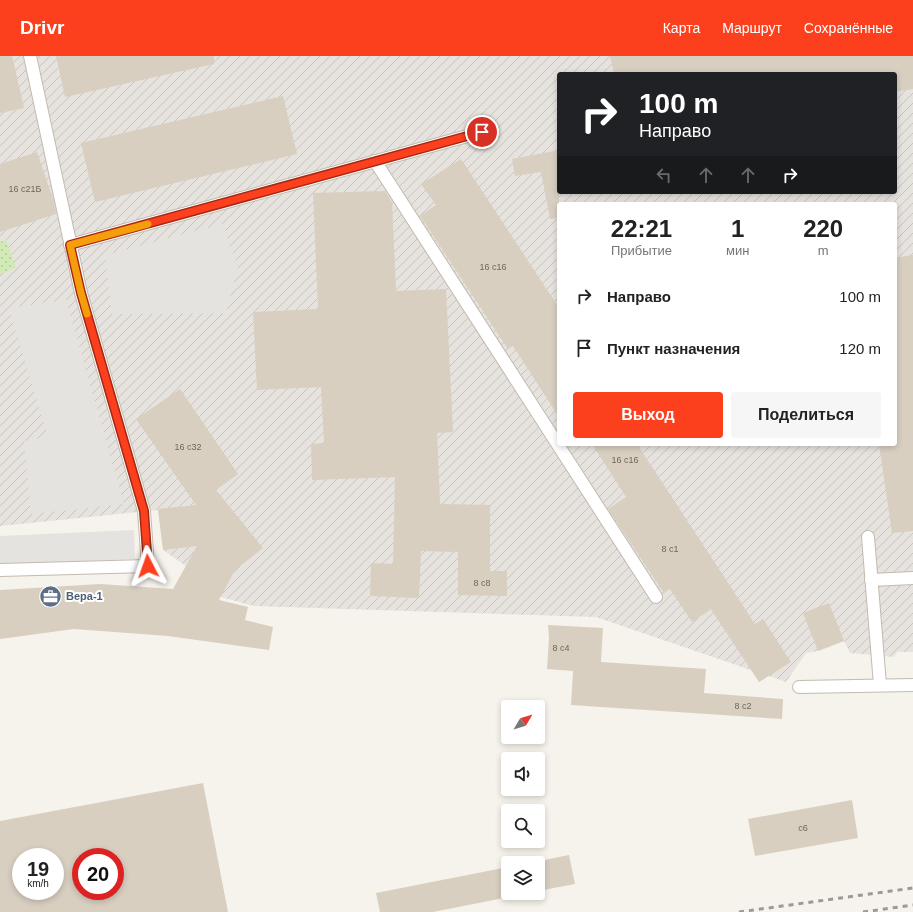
<!DOCTYPE html>
<html lang="ru">
<head>
<meta charset="utf-8">
<style>
	body { margin:0; font-family:Helvetica,sans-serif; background:#f6f6f6; color:#222; height:100vh; display:flex; flex-direction:column; font-size:15px; white-space:nowrap }
	* { box-sizing:border-box; margin:0 }
	p { font-size:13px; color:#767676 }
	.icon { flex:none; width:22px; height:22px; fill:none; stroke:currentColor; stroke-width:2; stroke-linecap:round; stroke-linejoin:round }
	.map { position:relative; flex:1; overflow:hidden }
	.side { position:absolute; left:557px; top:146px; width:340px; height:244px; display:flex; flex-direction:column; background:#fff; border-radius:4px; box-shadow:0 2px 6px #0003 }
	.side>* { flex:none }
	.top-card { position:absolute; left:557px; top:16px; width:340px; height:122px; border-radius:4px; box-shadow:0 2px 6px #0003; background:#202124; color:#fff; overflow:hidden }
	.needle { width:26px; rotate:52deg }
	.controls { position:absolute; left:501px; top:644px; display:grid; gap:8px }
	.controls a { display:grid; place-items:center; width:44px; height:44px; border-radius:4px; background:#fff; box-shadow:0 2px 6px #0003; font-size:20px }
	.speed { position:absolute; left:12px; top:792px; display:flex; gap:8px; font-size:20px; font-weight:700; text-align:center }
	.speed>* { display:grid; place-content:center; width:52px; height:52px; border-radius:50%; background:#fff; box-shadow:0 2px 6px #0003; line-height:1 }
	.speed small { font-size:10px; font-weight:400 }
	.speed .limit { border:6px solid #d22; background:#fff; color:#111 }
	.pin { position:absolute; display:grid; place-items:center; width:34px; height:34px; color:#fff; margin:-17px; border:2px solid #fff; border-radius:50%; box-shadow:0 1px 4px #0007 }
	.me { position:absolute; width:44px; margin:-22px; rotate:356deg; stroke-linejoin:round; filter:drop-shadow(0 0 3px #0008) }
	.turn { display:flex; align-items:center; gap:14px; height:84px; padding:0 16px; font-size:18px }
	.turn .icon { width:52px; height:52px; stroke-width:2.5 }
	.turn b { display:block; font-size:28px; line-height:34px }
	.lanes { display:flex; align-items:center; height:38px; padding:0 16px; background:#0003; justify-content:center; gap:20px; direction:ltr }
	.lanes .off { opacity:.35 }
	.eta { display:flex; justify-content:space-evenly; align-items:center; height:68px; text-align:center }
	.eta b { font-size:24px; font-weight:700; line-height:28px }
	.cta { display:flex; gap:8px; margin-top:auto; padding:8px 16px }
	.cta a { flex:1; height:46px; border-radius:4px; background:#fc3f1d; color:#fff; font-size:16px; font-weight:700; line-height:46px; text-align:center }
	.cta a+a { background:#f6f6f6; color:#222 }
	ul { padding:0; list-style:none }
	li { display:flex; align-items:center; gap:12px; height:52px; padding:0 16px }
	li div { flex:1 }
	li b { display:block; font-size:15px }
	li em { font-style:normal }
	header { display:flex; align-items:center; gap:24px; box-sizing:border-box; height:56px; padding:0 20px; background:#fc3f1d; color:#fff }
	header strong { font-size:19px }
	nav { display:flex; gap:22px; margin-inline-start:auto; font-size:14px }
	.map>svg:first-child { display:block }
	.industrial { fill:url(#industrial-furrows); fill-rule:evenodd }
	.grass { fill:url(#grass-dots) }
	.parking { fill:#e5e3e0 }
	.building { fill:#d8cfc1; fill-rule:evenodd }
	.lines { fill:none; stroke-linecap:round; stroke-linejoin:round }
	.service-casing { stroke:#c2bbae; stroke-width:14 }
	.service { stroke:#fff; stroke-width:12 }
	.rail { stroke:#9a9a9a; stroke-width:3; stroke-dasharray:5 5; stroke-linecap:butt }
	.route-casing { stroke:#a42913; stroke-width:10 }
	.route { stroke:#fc3f1d; stroke-width:7 }
	.slow { stroke:#f59e0b; stroke-width:7 }
	.labels { text-anchor:middle; stroke-width:4; stroke-linejoin:round; paint-order:stroke }
	.number-label { font-size:9px; fill:#6e675b }
	.service-label { font-size:11px; font-weight:bold; fill:#4e5e75; stroke:#fff; text-anchor:start }
</style>
</head>
<body>
<header>
<strong>Drivr</strong>
<nav><a>Карта</a><a>Маршрут</a><a>Сохранённые</a></nav>
</header>
<div class="map">
<svg width="913" height="856" viewBox="0 0 913 856">
	<defs>
		<pattern id="industrial-furrows" width="10" height="10" patternUnits="userSpaceOnUse"><rect width="10" height="10" fill="#e6e2dd"/><path d="M-1 1l2-2M0 10L10 0M9 11l2-2" fill="none" stroke="#c7c3be"/></pattern>
		<pattern id="grass-dots" width="8" height="8" patternUnits="userSpaceOnUse"><rect width="8" height="8" fill="#d2eab5"/><path d="M2 2h.1M6 6h.1" fill="none" stroke="#b6ca9c" stroke-width="1.8" stroke-linecap="round"/></pattern>
	</defs>
	<rect width="100%" height="100%" fill="#f6f3ec"/>
	<path class="industrial" d="M0,0H913V596H897L894,601L850,597L844,585L818,595L806,597L786,626L596,561L254,550L184,531L186,510L163,494L158,454L0,470ZM559,18H895V136H559ZM559,148H895V388H559Z"/>
	<polygon class="grass" points="6,184 16,212 0,218 0,186"/>
	<g class="parking">
		<polygon points="222,168 238,211 226,257 112,258 105,199"/>
		<polygon points="66,244 124,448 31,458 24,385 48,381 9,252"/>
		<polygon points="134,474 135,503 0,509 0,480"/>
	</g>
	<g class="building">
		<polygon points="0,0 12,0 24,52 0,57"/>
		<polygon points="56,0 214,0 214,8 65,41"/>
		<polygon points="610,0 913,0 913,33 895,36 895,18 614,18"/>
		<polygon points="283,40 297,98 95,146 81,87"/>
		<polygon points="559,94 559,162 550,163 541,116 515,120 512,103"/>
		<polygon points="37,96 54,146 56,158 0,176 0,108"/>
		<polygon points="461,103 559,252 559,361 513,290 508,293 420,160 436,149 421,128"/>
		<polygon points="385,135 392,146 396,235 446,233 453,376 437,377 440,448 490,449 490,515 507,515 507,540 458,539 458,496 421,495 419,542 370,540 371,507 393,508 395,421 312,424 311,388 324,387 321,331 257,334 253,256 318,253 313,137"/>
		<polygon points="913,199 913,475 892,477 879,388 895,388 895,202"/>
		<polygon points="180,333 238,418 216,434 263,492 235,514 219,544 248,551 245,564 273,571 269,594 168,580 74,573 0,583 0,534 100,528 173,533 197,490 163,494 158,453 196,449 136,363"/>
		<polygon points="592,388 637,388 755,568 763,563 791,606 759,626 710,552 710,554 692,566 670,533 664,537 608,453 626,441"/>
		<polygon points="829,547 844,585 818,595 803,557"/>
		<polygon points="548,569 603,572 601,606 706,613 704,637 783,643 782,663 571,649 573,615 547,613 549,581"/>
		<path d="M203,727L228,856H0V765ZM21,801H55V835H21ZM81,801H115V835H81Z"/>
		<polygon points="852,744 858,782 755,800 748,763"/>
		<polygon points="569,799 575,828 538,835 538,807 529,807"/>
		<polygon points="508,811 508,837 529,837 433,856 380,856 376,837"/>
	</g>
	<g class="lines">
		<defs>
			<g id="service">
				<polyline points="375,105 656,541"/>
				<polyline points="70,189 482,76"/>
				<polyline points="868,481 880,629"/>
				<polyline points="0,514 148,510 144,455 81,237 30,0"/>
				<polyline points="871,524 913,522"/>
				<polyline points="799,631 913,629"/>
			</g>
		</defs>
		<use href="#service" class="service-casing"/>
		<use href="#service" class="service"/>
		<g class="rail">
			<polyline points="739,856 913,832"/>
			<polyline points="863,856 913,849"/>
		</g>
	</g>
	<g class="lines">
		<defs>
			<polyline id="route" points="148,510 144,455 81,237 70,189 482,76"/>
		</defs>
		<use href="#route" class="route-casing"/>
		<use href="#route" class="route"/>
		<polyline class="slow" points="87,258 81,237 70,189 148,168"/>
	</g>
	<defs>
		<symbol id="office-disc" viewBox="-11 -11 22 22"><circle r="9.5" fill="#5c6f8a" stroke="#fff"/><path d="M-6-3h4V-5.5h4V-3h4V5H-6ZM-1-4.5V-3h2v-1.5ZM-6 0V1H6V0Z" fill="#fff"/></symbol>
	</defs>
	<g fill-rule="evenodd">
		<use href="#office-disc" x="38" y="528" width="25" height="25"/>
	</g>
	<g class="labels">
		<g class="number-label">
			<text x="25" y="136">16 с21Б</text>
			<text x="493" y="214">16 с16</text>
			<text x="188" y="394">16 с32</text>
			<text x="625" y="407">16 с16</text>
			<text x="670" y="496">8 с1</text>
			<text x="482" y="530">8 с8</text>
			<text x="561" y="595">8 с4</text>
			<text x="743" y="653">8 с2</text>
			<text x="803" y="775">с6</text>
		</g>
		<g class="service-label">
			<text x="66" y="544">Вера-1</text>
		</g>
	</g>
</svg>
<div class="controls">
<a><svg class="needle" viewBox="-14 -14 28 28"><path d="M0-13l5 13h-10z" fill="#e53935"/><path d="M0 13l5-13h-10z" fill="#767676"/></svg></a>
<a><svg class="icon" aria-label="sound" viewBox="0 0 24 24"><path d="M4 9h4l5-4v14l-5-4H4zM17 9q2 3 0 6"/></svg></a>
<a><svg class="icon" aria-label="search" viewBox="0 0 24 24"><circle cx="10" cy="10" r="6"/><path d="M15 15l6 6"/></svg></a>
<a><svg class="icon" aria-label="layers" viewBox="0 0 24 24"><path d="M12 4l9 5-9 5-9-5zM3 14l9 5 9-5"/></svg></a>
</div>
<div class="speed"><div>19<small>km/h</small></div><div class="limit">20</div></div>
<div class="pin" style="left:482px;top:76px;background:#d93025"><svg class="icon" aria-label="arrive" viewBox="0 0 24 24"><path d="M6 21V4h12l-3 4 3 4H6"/></svg></div>
<svg class="me" style="left:148px;top:510px" viewBox="-20 -20 40 40"><path d="M0-17L14 15 0 8-14 15z" fill="#fc3f1d" stroke="#fff" stroke-width="4"/></svg>
<div class="top-card">
<div class="turn"><svg class="icon" aria-label="right" viewBox="0 0 24 24"><path d="M7 20v-9h11M14 6l5 5-5 5"/></svg><div><b>100 m</b>Направо</div></div>
<div class="lanes"><svg class="icon off" aria-label="left" viewBox="0 0 24 24"><path d="M17 20v-9H6M10 6l-5 5 5 5"/></svg><svg class="icon off" aria-label="ahead" viewBox="0 0 24 24"><path d="M12 20V5M6 11l6-6 6 6"/></svg><svg class="icon off" aria-label="ahead" viewBox="0 0 24 24"><path d="M12 20V5M6 11l6-6 6 6"/></svg><svg class="icon" aria-label="right" viewBox="0 0 24 24"><path d="M7 20v-9h11M14 6l5 5-5 5"/></svg></div>
</div>
<section class="side">
<div class="eta">
<div><b>22:21</b><p>Прибытие</p></div>
<div><b>1</b><p>мин</p></div>
<div><b>220</b><p>m</p></div>
</div>
<ul>
<li><svg class="icon" aria-label="right" viewBox="0 0 24 24"><path d="M7 20v-9h11M14 6l5 5-5 5"/></svg><div><b>Направо</b></div><em>100 m</em></li>
<li><svg class="icon" aria-label="arrive" viewBox="0 0 24 24"><path d="M6 21V4h12l-3 4 3 4H6"/></svg><div><b>Пункт назначения</b></div><em>120 m</em></li>
</ul>
<div class="cta"><a>Выход</a><a>Поделиться</a></div>
</section>
</div>
</body>
</html>
